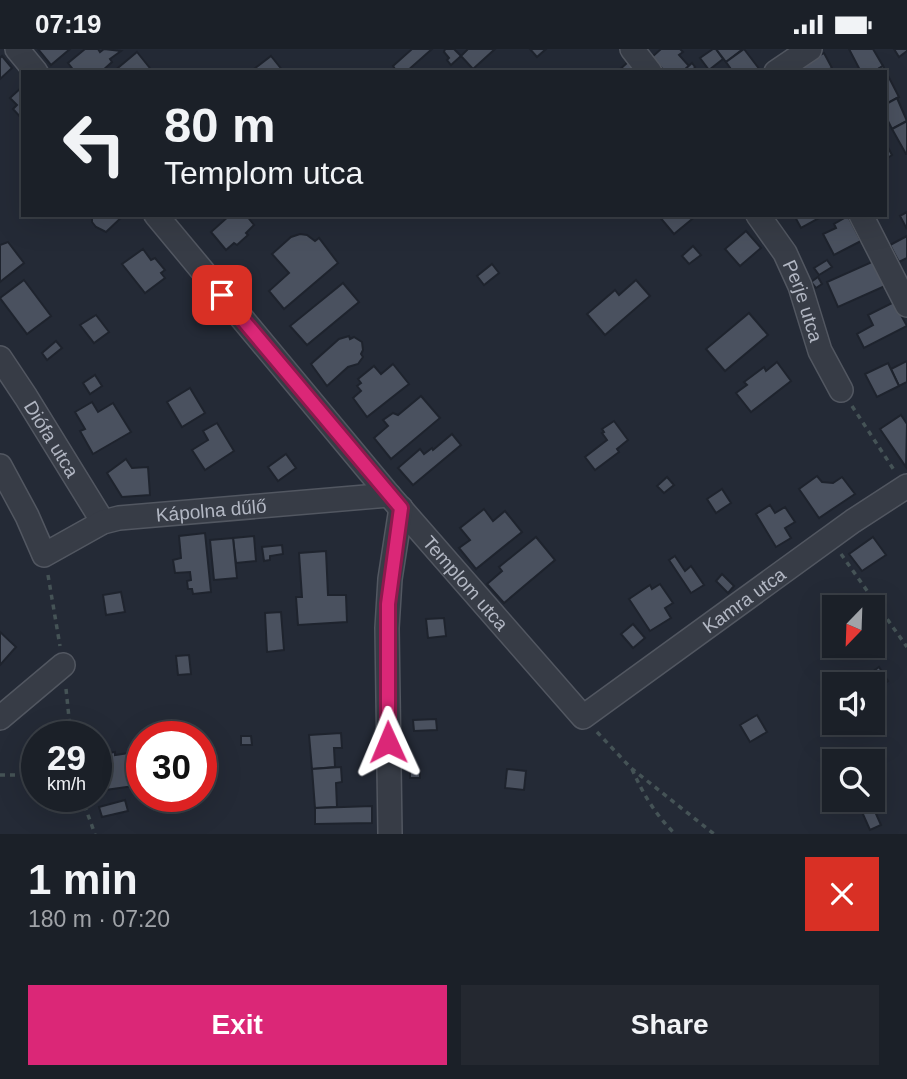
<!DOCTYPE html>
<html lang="en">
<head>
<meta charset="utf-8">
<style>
	body { margin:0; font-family:Helvetica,sans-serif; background:#242830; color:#f1f3f6; height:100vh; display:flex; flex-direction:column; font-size:26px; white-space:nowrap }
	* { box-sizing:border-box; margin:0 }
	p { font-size:23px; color:#a0a3a8 }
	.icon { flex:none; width:38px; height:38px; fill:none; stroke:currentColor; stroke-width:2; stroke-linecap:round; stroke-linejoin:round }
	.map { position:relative; height:785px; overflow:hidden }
	.side { display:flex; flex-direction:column; background:#1b2028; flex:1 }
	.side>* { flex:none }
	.banner { position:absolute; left:21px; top:21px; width:866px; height:147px; border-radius:0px; box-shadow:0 7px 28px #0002,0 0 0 2px #393e45; background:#1b2028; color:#f1f3f6; overflow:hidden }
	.needle { width:46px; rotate:203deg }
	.controls { position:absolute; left:822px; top:546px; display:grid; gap:14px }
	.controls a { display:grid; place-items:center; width:63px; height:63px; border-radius:0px; background:#1b2028; box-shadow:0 7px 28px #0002,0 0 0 2px #393e45; font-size:35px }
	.speed { position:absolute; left:21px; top:672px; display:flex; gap:14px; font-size:35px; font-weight:700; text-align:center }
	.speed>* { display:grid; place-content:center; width:91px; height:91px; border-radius:50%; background:#1b2028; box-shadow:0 7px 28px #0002,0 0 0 2px #393e45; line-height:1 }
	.speed small { font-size:18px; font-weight:400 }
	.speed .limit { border:10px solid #d22; background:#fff; color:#111 }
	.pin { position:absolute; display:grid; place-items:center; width:60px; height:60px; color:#fff; margin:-30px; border-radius:14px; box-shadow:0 4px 10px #0006 }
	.me { position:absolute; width:77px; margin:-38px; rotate:359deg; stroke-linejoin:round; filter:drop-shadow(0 0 5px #0008) }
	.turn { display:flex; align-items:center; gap:24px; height:147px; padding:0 28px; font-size:32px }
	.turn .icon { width:91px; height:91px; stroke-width:2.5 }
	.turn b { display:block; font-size:49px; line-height:60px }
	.round { display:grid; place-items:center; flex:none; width:74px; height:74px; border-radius:0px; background:#242830 }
	.headline { display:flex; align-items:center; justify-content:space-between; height:119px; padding:0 28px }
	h1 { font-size:42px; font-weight:700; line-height:52px }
	.cta { display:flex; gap:14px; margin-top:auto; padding:14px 28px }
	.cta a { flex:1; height:80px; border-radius:0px; background:#db2777; color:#fff; font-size:28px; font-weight:700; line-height:80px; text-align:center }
	.cta a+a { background:#242830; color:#f1f3f6 }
	.status { display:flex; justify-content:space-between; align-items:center; height:49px; padding:0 35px; background:#1b2028; direction:ltr }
	.status svg { height:19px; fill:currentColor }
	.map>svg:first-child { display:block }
	.building { fill:#4a515f; stroke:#1e232d; stroke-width:2 }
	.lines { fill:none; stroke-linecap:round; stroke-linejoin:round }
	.minor-casing { stroke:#525761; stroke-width:26 }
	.path { stroke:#455356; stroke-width:3.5; stroke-dasharray:5 5; stroke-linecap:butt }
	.minor { stroke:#373c46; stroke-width:23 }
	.route-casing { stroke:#8e194d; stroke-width:18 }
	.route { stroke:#db2777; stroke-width:12 }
	.labels { text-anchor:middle; stroke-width:6; stroke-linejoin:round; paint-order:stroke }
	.street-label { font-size:19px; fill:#b2b7c3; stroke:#1c212b }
</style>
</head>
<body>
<div class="status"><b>07:19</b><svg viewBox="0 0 49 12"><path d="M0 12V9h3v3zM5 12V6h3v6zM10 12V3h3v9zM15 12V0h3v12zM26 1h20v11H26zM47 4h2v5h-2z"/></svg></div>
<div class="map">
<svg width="907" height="785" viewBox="0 0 907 785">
	<rect width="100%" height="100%" fill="#242a36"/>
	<g class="building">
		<polygon points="38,0 70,0 51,16"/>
		<polygon points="85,0 98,0 100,3 104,0 121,2 110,10 112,13 101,23 75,23 68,14"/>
		<polygon points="412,0 432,0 406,23 397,23 393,17"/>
		<polygon points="445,0 454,0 461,7 451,16 447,11 449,9 444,3"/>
		<polygon points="468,0 495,0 473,20 461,7"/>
		<polygon points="530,0 546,0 537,8"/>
		<polygon points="661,0 680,0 683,3 679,6 689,17 682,23 665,23 652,8"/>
		<polygon points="713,0 716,0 723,10 709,21 700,9"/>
		<polygon points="716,0 743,0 726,13"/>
		<polygon points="744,0 760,21 757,23 733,23 726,13"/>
		<polygon points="849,0 873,0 883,17 873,23 861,23"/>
		<polygon points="894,0 907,0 907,2 899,8"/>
		<polygon points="137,3 153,23 113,23"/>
		<polygon points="824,4 832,19 824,23 803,23 799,15"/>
		<polygon points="2,7 12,19 0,30 0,9"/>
		<polygon points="271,7 283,22 250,23"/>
		<polygon points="628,13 636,23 617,23"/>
		<polygon points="692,14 695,18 693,21 694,23 682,23"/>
		<polygon points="883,17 899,48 886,55 886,23 873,23"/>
		<polygon points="23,37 23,71 13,60 17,56 10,49"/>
		<polygon points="897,49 907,72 892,80 886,68 886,55"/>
		<polygon points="907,72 907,105 906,105 892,80"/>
		<polygon points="886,95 892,106 886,110"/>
		<polygon points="907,163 907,180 900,167"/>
		<polygon points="92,166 124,166 106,183 96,178 92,173"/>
		<polygon points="230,166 246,166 254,176 246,184 248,186 237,196 234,194 226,201 211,183"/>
		<polygon points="658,166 697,166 674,185"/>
		<polygon points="794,166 823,166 823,167 801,179"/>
		<polygon points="848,167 861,192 834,206 823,185 836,179 834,175"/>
		<polygon points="746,182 761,199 740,217 725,200"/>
		<polygon points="300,185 307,186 315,192 319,189 338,214 284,260 269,242 289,224 272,205 291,188"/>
		<polygon points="907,187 907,209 899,213 890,196"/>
		<polygon points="8,193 24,214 0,233 0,196"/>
		<polygon points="693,197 701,206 689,215 682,207"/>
		<polygon points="143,200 151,211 155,209 165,221 161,224 165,229 145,244 122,215"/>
		<polygon points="827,211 832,218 819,226 814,219"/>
		<polygon points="874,212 885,237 838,258 827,233"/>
		<polygon points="492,215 499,224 484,236 477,227"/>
		<polygon points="818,228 822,235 816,239 811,233"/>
		<polygon points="24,231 51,267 27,285 0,249"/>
		<polygon points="636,231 650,247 605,286 587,265 615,241 619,246"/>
		<polygon points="343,234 359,253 307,296 290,277"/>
		<polygon points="894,253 907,277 864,299 857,285 873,276 868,266"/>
		<polygon points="749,264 768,286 725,322 706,300"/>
		<polygon points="96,266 109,283 94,294 80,276"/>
		<polygon points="349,287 350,290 354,288 362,293 363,301 361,305 363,308 358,315 348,318 327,337 311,315 339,290"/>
		<polygon points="56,292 62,299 47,311 42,304"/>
		<polygon points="907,312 907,333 899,337 891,320"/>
		<polygon points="777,313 791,332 751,363 736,344 747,336 744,333 764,318 766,322"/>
		<polygon points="888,314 899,337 877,348 865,325"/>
		<polygon points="393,315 409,335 367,368 353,349 361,342 357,337 361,334 358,330 374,317 381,325"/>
		<polygon points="95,326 102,337 90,345 83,334"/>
		<polygon points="190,339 205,364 182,378 167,353"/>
		<polygon points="421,347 440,369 391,410 374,389 388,377 383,371 393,364 398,366"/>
		<polygon points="92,353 98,363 113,354 131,383 93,405 80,382 85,380 75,363"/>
		<polygon points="901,366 907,375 906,418 880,380"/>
		<polygon points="614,372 628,391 617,400 619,403 595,421 585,408 607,391 602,384 604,383 602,380"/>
		<polygon points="217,374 234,402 205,421 192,401 208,391 203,382"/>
		<polygon points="452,385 461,396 413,436 398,419 420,400 424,405 432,399 433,401"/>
		<polygon points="286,405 296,419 278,432 268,418"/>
		<polygon points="126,410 132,419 148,418 150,446 122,448 107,424"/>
		<polygon points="817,427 822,433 833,434 842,428 855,445 819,469 799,440"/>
		<polygon points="667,428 674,436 664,444 657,437"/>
		<polygon points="722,440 731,454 716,464 707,450"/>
		<polygon points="770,456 775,464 785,458 795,473 785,479 791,489 776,498 756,465"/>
		<polygon points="484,460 493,472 505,462 522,483 476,520 459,499 470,491 460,479"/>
		<polygon points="205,484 211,543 193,545 192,540 188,540 187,532 191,531 190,523 175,524 173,511 181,509 179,487"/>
		<polygon points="254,487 256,512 236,514 233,489"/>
		<polygon points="536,488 555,511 504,554 487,535 502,522 499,518"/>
		<polygon points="873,488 886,506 862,522 849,505"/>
		<polygon points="233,489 237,529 214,531 210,491"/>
		<polygon points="282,496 283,505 270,507 270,511 264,512 262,498"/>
		<polygon points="326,502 328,546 346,546 347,573 298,576 296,548 302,548 299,504"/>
		<polygon points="675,507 685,522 691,517 704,536 691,544 669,511"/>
		<polygon points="722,525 734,537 728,544 716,532"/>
		<polygon points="660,535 673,554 665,559 671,569 650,582 629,550 650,536 652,540"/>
		<polygon points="121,543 125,563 106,566 103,546"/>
		<polygon points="281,563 284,601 267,603 265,564"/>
		<polygon points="444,569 446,587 428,589 426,570"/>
		<polygon points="633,575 645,589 633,599 621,585"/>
		<polygon points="0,583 16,598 0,616"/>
		<polygon points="189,606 191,625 178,626 176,607"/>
		<polygon points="879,618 888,632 880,638 871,624"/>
		<polygon points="757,666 767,683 750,693 740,676"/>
		<polygon points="436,670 437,681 414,682 413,671"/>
		<polygon points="341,684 342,699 334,699 335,718 312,720 309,686"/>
		<polygon points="241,687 251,687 252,696 241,696"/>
		<polygon points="115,703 115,706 129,704 134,737 98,742 96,706"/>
		<polygon points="341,718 342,733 336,734 337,758 315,759 312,720"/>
		<polygon points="507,720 526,722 524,741 505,739"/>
		<rect x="410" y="722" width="10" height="7"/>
		<polygon points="125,751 128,762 102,768 99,758"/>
		<polygon points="372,757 372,774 315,775 315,759"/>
		<polygon points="873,758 881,776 870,781 862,763"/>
	</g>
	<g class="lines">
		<defs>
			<g id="minor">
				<polyline points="17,0 36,23"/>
				<polyline points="632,0 650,23"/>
				<polyline points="776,23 810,0"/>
				<path id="s1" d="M156,166L389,446L583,668L853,472L907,437"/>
				<path id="s2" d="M758,166L785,204L800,237L820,302L841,341"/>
				<polyline points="861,166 907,256"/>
				<path id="s3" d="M0,309L26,348L103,473"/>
				<path id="s4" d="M0,417L27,467L44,506L103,473L119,469L389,446"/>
				<polyline points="0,669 63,616"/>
				<polyline points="390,785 387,579 390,530 401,459"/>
			</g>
		</defs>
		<use href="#minor" class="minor-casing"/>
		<g class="path">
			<polyline points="852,357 894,421"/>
			<polyline points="841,505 907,598"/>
			<polyline points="48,526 60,597"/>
			<polyline points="66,640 71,688"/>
			<polyline points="597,683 631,719 714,785"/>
			<path d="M632,720C643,745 655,765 675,785"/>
			<polyline points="0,726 22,726 37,721"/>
			<polyline points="81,747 95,785"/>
		</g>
		<use href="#minor" class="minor"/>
	</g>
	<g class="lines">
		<defs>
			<polyline id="route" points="222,246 401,459 388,555 388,693"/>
		</defs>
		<use href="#route" class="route-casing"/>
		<use href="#route" class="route"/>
	</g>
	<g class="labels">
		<g class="street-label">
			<text dy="7" stroke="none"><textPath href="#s2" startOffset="98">Perje utca</textPath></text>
			<text dy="7" stroke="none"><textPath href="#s3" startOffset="96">Diófa utca</textPath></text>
			<text dy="7" stroke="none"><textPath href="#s4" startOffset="276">Kápolna dűlő</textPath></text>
			<text dy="7" stroke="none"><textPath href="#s1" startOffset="481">Templom utca</textPath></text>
			<text dy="7" stroke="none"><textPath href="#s1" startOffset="858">Kamra utca</textPath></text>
		</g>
	</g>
</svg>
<div class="controls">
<a><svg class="needle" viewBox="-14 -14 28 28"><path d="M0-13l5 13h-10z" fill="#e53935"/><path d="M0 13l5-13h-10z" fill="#a0a3a8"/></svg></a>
<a><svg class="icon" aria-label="sound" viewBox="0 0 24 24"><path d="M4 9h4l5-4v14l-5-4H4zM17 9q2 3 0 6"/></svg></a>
<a><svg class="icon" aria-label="search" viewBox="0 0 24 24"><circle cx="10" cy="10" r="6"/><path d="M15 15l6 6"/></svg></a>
</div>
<div class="speed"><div>29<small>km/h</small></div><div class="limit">30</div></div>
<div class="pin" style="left:222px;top:246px;background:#d93025"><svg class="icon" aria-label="arrive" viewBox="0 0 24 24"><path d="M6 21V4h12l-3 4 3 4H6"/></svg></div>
<svg class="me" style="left:388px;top:693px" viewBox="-20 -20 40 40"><path d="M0-17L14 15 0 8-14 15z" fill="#db2777" stroke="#fff" stroke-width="4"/></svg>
<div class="banner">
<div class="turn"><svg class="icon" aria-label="left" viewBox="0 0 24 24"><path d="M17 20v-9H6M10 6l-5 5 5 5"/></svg><div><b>80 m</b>Templom utca</div></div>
</div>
</div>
<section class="side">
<div class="headline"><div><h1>1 min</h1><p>180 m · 07:20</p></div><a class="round" style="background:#d93025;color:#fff"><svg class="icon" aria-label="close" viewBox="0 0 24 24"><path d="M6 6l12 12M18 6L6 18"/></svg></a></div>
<div class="cta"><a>Exit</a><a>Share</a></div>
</section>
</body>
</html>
